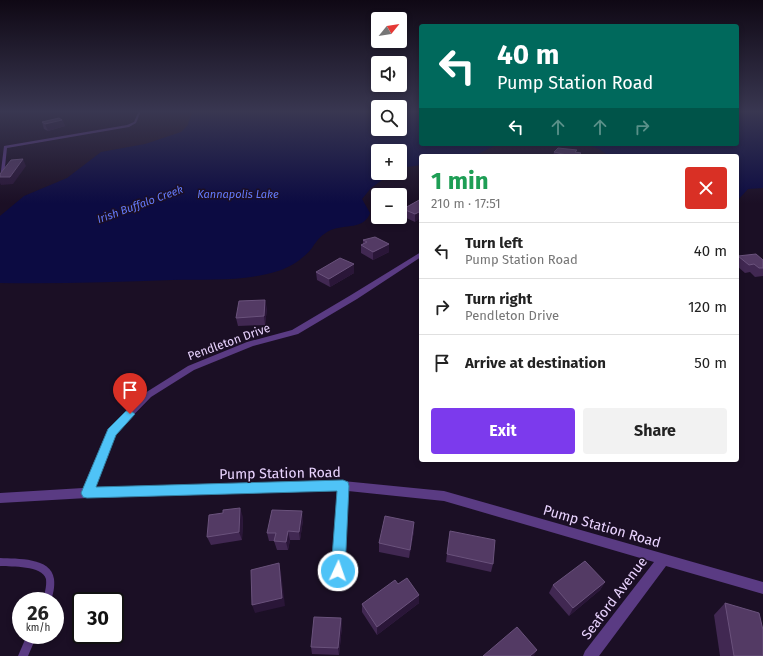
<!DOCTYPE html>
<html lang="en">
<head>
<meta charset="utf-8">
<style>
	body { margin:0; font-family:"Fira Sans",sans-serif; background:#f2f2f2; color:#222; height:100vh; display:flex; flex-direction:column; font-size:15px; white-space:nowrap }
	* { box-sizing:border-box; margin:0 }
	p { font-size:13px; color:#767676 }
	.icon { flex:none; width:22px; height:22px; fill:none; stroke:currentColor; stroke-width:2; stroke-linecap:round; stroke-linejoin:round }
	.map { position:relative; flex:1; overflow:hidden }
	.side { position:absolute; left:419px; top:154px; width:320px; height:308px; display:flex; flex-direction:column; background:#fff; border-radius:4px; box-shadow:0 2px 6px #0003 }
	.side>* { flex:none }
	.banner { position:absolute; left:419px; top:24px; width:320px; height:122px; border-radius:4px; box-shadow:0 2px 6px #0003; background:#00695c; color:#fff; overflow:hidden }
	.needle { width:26px; rotate:60deg }
	.fabs { position:absolute; left:371px; top:12px; display:grid; gap:8px }
	.fabs a { display:grid; place-items:center; width:36px; height:36px; border-radius:4px; background:#fff; box-shadow:0 2px 6px #0003; font-size:20px }
	.speed { position:absolute; left:12px; top:592px; display:flex; gap:8px; font-size:20px; font-weight:700; text-align:center }
	.speed>* { display:grid; place-content:center; width:52px; height:52px; border-radius:50%; background:#fff; box-shadow:0 2px 6px #0003; line-height:1 }
	.speed small { font-size:10px; font-weight:400 }
	.speed .limit { border:2px solid #111; border-radius:6px; background:#fff; color:#111 }
	.pin { position:absolute; display:grid; place-items:center; width:34px; height:34px; color:#fff; margin:-41px -17px; border-radius:50% 50% 50% 0; rotate:-45deg; box-shadow:0 0 4px #0007 }
	.pin .icon { rotate:45deg }
	.me { position:absolute; width:44px; margin:-22px; rotate:3deg; stroke-linejoin:round; filter:drop-shadow(0 0 3px #0008) }
	.turn { display:flex; align-items:center; gap:14px; height:84px; padding:0 12px; font-size:18px }
	.turn .icon { width:52px; height:52px; stroke-width:2.5 }
	.turn b { display:block; font-size:28px; line-height:34px }
	.lanes { display:flex; align-items:center; height:38px; padding:0 12px; background:#0003; justify-content:center; gap:20px; direction:ltr }
	.lanes .off { opacity:.35 }
	.round { display:grid; place-items:center; flex:none; width:42px; height:42px; border-radius:4px; background:#f2f2f2 }
	.head { display:flex; align-items:center; justify-content:space-between; height:68px; padding:0 12px }
	h1 { font-size:24px; font-weight:700; line-height:30px; color:#1e9e55 }
	.cta { display:flex; gap:8px; margin-top:auto; padding:8px 12px }
	.cta a { flex:1; height:46px; border-radius:4px; background:#7c3aed; color:#fff; font-size:16px; font-weight:700; line-height:46px; text-align:center }
	.cta a+a { background:#f2f2f2; color:#222 }
	ul { padding:0; list-style:none }
	li { display:flex; align-items:center; gap:12px; height:56px; padding:0 12px; border-top:1px solid #e0e0e0 }
	li div { flex:1 }
	li b { display:block; font-size:15px }
	li em { font-style:normal }
	.map>svg:first-child { display:block }
	.water { fill:#0c0b42 }
	.lines { fill:none; stroke-linecap:round; stroke-linejoin:round }
	.lane { fill:#5a3b83; fill-rule:evenodd }
	.street { fill:#5a3b83; fill-rule:evenodd }
	.wall { fill:#412852 }
	.shaded-wall { fill:#2a1638 }
	.building { fill:#533a64; stroke:#6a527c }
	.route { fill:#4fc3f7; stroke:#337fa1 }
	.labels { text-anchor:middle; stroke-width:3; stroke-linejoin:round; paint-order:stroke }
	.far-water-label { font-size:11px; font-style:italic; fill:#637afc; stroke:#1b0f25 }
	.street-label { font-size:12px; fill:#e9d3fe; stroke:#1b0f25 }
	.near-street-label { font-size:14px; fill:#e9d3fe; stroke:#1b0f25 }
</style>
</head>
<body>
<div class="map">
<svg width="763" height="656" viewBox="0 0 763 656">
	<rect width="100%" height="100%" fill="#1b0f25"/>
	<g class="water">
		<path d="M194,111H378V129H400V111H421V144H498L474,156H421V165L400,168V151H378V173H392L371,188L362,199L370,213C364,230 345,224 331,230C322,234 317,240 312,248C303,259 291,267 278,271C243,282 207,279 172,280C115,282 57,284 0,283V216L24,196L67,178L101,152L145,144L181,132L188,125L190,117Z"/>
		<polygon points="737,111 763,111 763,188 748,189 737,201 737,156 609,156 599,149 585,144 737,144"/>
	</g>
	<g class="lines">
		<g class="lane">
			<polygon points="139,111 141,111 136,123 129,127 7,148 4,176 0,179 4,146 127,125 134,122"/>
			<path d="M0,558C17,559 51,557 54,579C55,587 53,594 51,601H43C44,594 47,587 46,579C42,565 12,567 0,566Z"/>
			<polygon points="27,635 37,635 28,656 18,656"/>
		</g>
		<polygon class="street" points="421,252 421,257 357,299 298,334 253,346 194,370 151,397 115,434 94,488 343,481 444,491 763,582 763,594 666,566 599,656 583,656 585,651 654,562 444,501 348,491 344,571 342,575 338,577 334,575 332,571 337,491 87,498 0,503 0,493 83,488 108,429 145,393 188,366 247,342 292,330 351,295"/>
	</g>
	<g class="wall">
		<polygon points="62,120 65,126 48,131 44,129 42,122"/>
		<polygon points="577,150 576,152 580,156 553,156 554,152"/>
		<polygon points="421,199 415,222 402,216 403,209"/>
		<polygon points="363,240 389,252 373,260 361,253 361,245 363,244"/>
		<polygon points="738,256 763,260 763,276 755,277 750,272 745,273 737,266 737,259"/>
		<polygon points="354,264 354,273 330,287 317,280 316,272"/>
		<polygon points="267,308 265,325 238,326 236,318"/>
		<polygon points="243,517 242,540 211,545 207,537"/>
		<polygon points="303,520 300,540 290,540 288,550 277,550 274,541 269,541 267,533"/>
		<polygon points="414,522 414,531 409,558 379,552 379,543"/>
		<polygon points="450,531 493,564 491,572 446,562"/>
		<polygon points="605,582 600,590 569,616 549,593 553,585"/>
		<polygon points="398,584 419,595 419,603 377,635 362,612 362,604"/>
		<polygon points="725,603 763,656 720,656 714,615"/>
		<polygon points="341,618 342,626 339,655 312,654 311,647"/>
	</g>
	<g class="shaded-wall">
		<polygon points="62,120 65,126 48,131 45,124"/>
		<polygon points="23,159 26,166 13,184 1,185 0,183 0,177"/>
		<polygon points="421,211 421,218 415,222 415,214"/>
		<polygon points="389,244 389,252 373,260 373,252"/>
		<polygon points="354,264 354,273 330,287 329,279"/>
		<polygon points="265,300 267,308 265,325 264,316"/>
		<polygon points="240,508 243,517 242,540 239,532"/>
		<polygon points="302,511 303,520 300,540 299,532"/>
		<polygon points="414,522 414,531 409,558 410,550"/>
		<polygon points="288,531 290,540 288,550 286,542"/>
		<polygon points="279,563 281,572 285,606 255,613 252,605"/>
		<polygon points="605,582 600,590 569,616 573,608"/>
		<polygon points="419,595 419,603 377,635 377,627"/>
		<polygon points="341,618 342,626 339,655 338,648"/>
		<polygon points="537,650 534,656 530,656"/>
	</g>
	<g class="building">
		<polygon points="59,118 62,120 45,124 42,122"/>
		<polygon points="558,148 577,150 575,152 581,153 578,156 571,156 554,152"/>
		<polygon points="23,159 10,177 0,177 0,174 11,160"/>
		<polygon points="421,199 421,211 415,214 403,209"/>
		<polygon points="375,237 389,244 373,252 361,245 367,242 363,240"/>
		<polygon points="756,254 763,260 763,268 759,268 754,264 749,265 738,256"/>
		<polygon points="340,258 354,264 329,279 316,272"/>
		<polygon points="265,300 264,316 236,318 239,301"/>
		<polygon points="240,508 239,532 207,537 209,515 223,513 223,510"/>
		<polygon points="272,510 302,511 299,532 288,531 286,542 274,541 276,533 267,533"/>
		<polygon points="385,516 414,522 410,550 379,543"/>
		<polygon points="450,531 495,540 493,564 447,554"/>
		<polygon points="585,561 605,582 573,608 553,585"/>
		<polygon points="279,563 282,598 252,605 251,570"/>
		<polygon points="407,578 419,595 377,627 362,604 395,580 398,584"/>
		<polygon points="725,603 759,613 763,630 763,656 734,656"/>
		<polygon points="314,617 341,618 338,648 311,647"/>
		<polygon points="517,627 537,650 530,656 483,656"/>
	</g>
	<linearGradient id="sky" x2="0" y2="1"><stop stop-color="#0f0814"/><stop offset="0.55" stop-color="#393751"/><stop offset="1" stop-color="#393751" stop-opacity="0"/></linearGradient>
	<rect width="763" height="203" fill="url(#sky)"/>
	<polygon class="route" points="130,410 135,414 116,435 96,487 343,480 348,482 349,486 345,571 343,576 338,578 333,576 331,571 337,491 87,498 83,497 81,493 108,429 126,411"/>
	<g class="labels">
		<g class="far-water-label">
			<text x="238" y="198">Kannapolis Lake</text>
			<text transform="translate(140 204) rotate(-20)" y="4">Irish Buffalo Creek</text>
		</g>
		<g class="street-label">
			<text transform="translate(229 342) rotate(-20)" y="4">Pendleton Drive</text>
		</g>
		<g class="near-street-label">
			<text transform="translate(280 473) rotate(-1)" y="5">Pump Station Road</text>
			<text transform="translate(602 526) rotate(16)" y="5">Pump Station Road</text>
			<text transform="translate(614 598) rotate(-53)" y="5">Seaford Avenue</text>
		</g>
	</g>
</svg>
<div class="fabs">
<a><svg class="needle" viewBox="-14 -14 28 28"><path d="M0-13l5 13h-10z" fill="#e53935"/><path d="M0 13l5-13h-10z" fill="#767676"/></svg></a>
<a><svg class="icon" aria-label="sound" viewBox="0 0 24 24"><path d="M4 9h4l5-4v14l-5-4H4zM17 9q2 3 0 6"/></svg></a>
<a><svg class="icon" aria-label="search" viewBox="0 0 24 24"><circle cx="10" cy="10" r="6"/><path d="M15 15l6 6"/></svg></a>
<a>+</a>
<a>−</a>
</div>
<div class="speed"><div>26<small>km/h</small></div><div class="limit">30</div></div>
<div class="pin" style="left:130px;top:414px;background:#d93025"><svg class="icon" aria-label="arrive" viewBox="0 0 24 24"><path d="M6 21V4h12l-3 4 3 4H6"/></svg></div>
<svg class="me" style="left:338px;top:571px" viewBox="-20 -20 40 40"><circle r="17" fill="#4fc3f7" stroke="#fff" stroke-width="3"/><path d="M0-11L8 9 0 5-8 9z" fill="#fff"/></svg>
<div class="banner">
<div class="turn"><svg class="icon" aria-label="left" viewBox="0 0 24 24"><path d="M17 20v-9H6M10 6l-5 5 5 5"/></svg><div><b>40 m</b>Pump Station Road</div></div>
<div class="lanes"><svg class="icon" aria-label="left" viewBox="0 0 24 24"><path d="M17 20v-9H6M10 6l-5 5 5 5"/></svg><svg class="icon off" aria-label="ahead" viewBox="0 0 24 24"><path d="M12 20V5M6 11l6-6 6 6"/></svg><svg class="icon off" aria-label="ahead" viewBox="0 0 24 24"><path d="M12 20V5M6 11l6-6 6 6"/></svg><svg class="icon off" aria-label="right" viewBox="0 0 24 24"><path d="M7 20v-9h11M14 6l5 5-5 5"/></svg></div>
</div>
<section class="side">
<div class="head"><div><h1>1 min</h1><p>210 m · 17:51</p></div><a class="round" style="background:#d93025;color:#fff"><svg class="icon" aria-label="close" viewBox="0 0 24 24"><path d="M6 6l12 12M18 6L6 18"/></svg></a></div>
<ul>
<li><svg class="icon" aria-label="left" viewBox="0 0 24 24"><path d="M17 20v-9H6M10 6l-5 5 5 5"/></svg><div><b>Turn left</b><p>Pump Station Road</p></div><em>40 m</em></li>
<li><svg class="icon" aria-label="right" viewBox="0 0 24 24"><path d="M7 20v-9h11M14 6l5 5-5 5"/></svg><div><b>Turn right</b><p>Pendleton Drive</p></div><em>120 m</em></li>
<li><svg class="icon" aria-label="arrive" viewBox="0 0 24 24"><path d="M6 21V4h12l-3 4 3 4H6"/></svg><div><b>Arrive at destination</b></div><em>50 m</em></li>
</ul>
<div class="cta"><a>Exit</a><a>Share</a></div>
</section>
</div>
</body>
</html>
